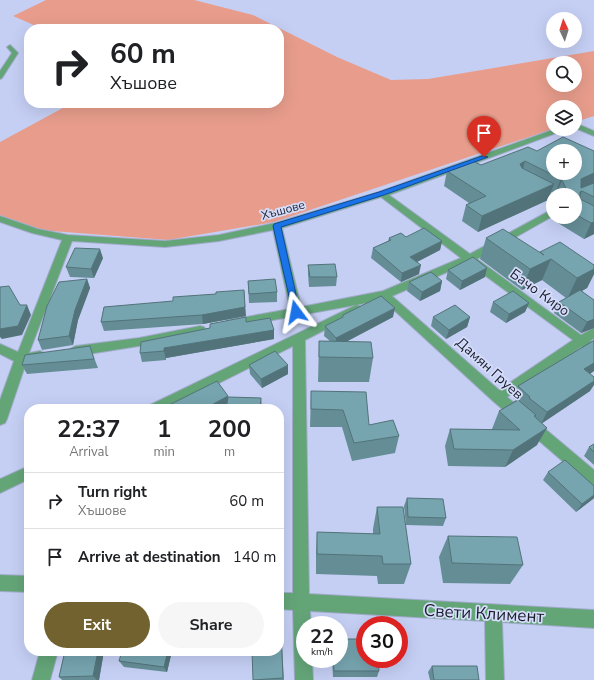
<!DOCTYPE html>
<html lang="en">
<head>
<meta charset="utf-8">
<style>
	body { margin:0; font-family:"Nunito Sans",sans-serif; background:#f6f6f6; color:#202124; height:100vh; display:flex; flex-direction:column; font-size:15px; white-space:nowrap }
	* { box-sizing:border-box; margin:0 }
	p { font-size:13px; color:#757577 }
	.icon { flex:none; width:22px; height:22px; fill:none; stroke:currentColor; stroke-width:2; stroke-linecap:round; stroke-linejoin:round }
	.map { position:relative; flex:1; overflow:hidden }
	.side { position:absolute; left:24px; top:404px; width:260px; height:252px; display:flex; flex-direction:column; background:#fff; border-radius:16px; box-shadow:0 4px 16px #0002 }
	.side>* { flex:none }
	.guide { position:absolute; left:24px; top:24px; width:260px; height:84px; border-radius:16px; box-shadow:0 4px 16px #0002; background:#fff; color:#202124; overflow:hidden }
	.needle { width:26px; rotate:356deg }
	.fabs { position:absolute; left:546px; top:12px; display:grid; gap:8px }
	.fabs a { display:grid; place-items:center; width:36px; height:36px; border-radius:50%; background:#fff; box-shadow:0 4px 16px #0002; font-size:20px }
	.speed { position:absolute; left:296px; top:616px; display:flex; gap:8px; font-size:20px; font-weight:700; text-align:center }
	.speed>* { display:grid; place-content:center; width:52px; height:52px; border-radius:50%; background:#fff; box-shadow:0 4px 16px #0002; line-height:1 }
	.speed small { font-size:10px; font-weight:400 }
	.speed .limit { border:6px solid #d22; background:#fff; color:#111 }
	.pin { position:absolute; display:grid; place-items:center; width:34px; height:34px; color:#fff; margin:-41px -17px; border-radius:50% 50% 50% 0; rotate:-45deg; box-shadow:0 0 4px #0007 }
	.pin .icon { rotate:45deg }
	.me { position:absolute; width:44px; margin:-22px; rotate:347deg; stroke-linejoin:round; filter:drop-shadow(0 0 3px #0008) }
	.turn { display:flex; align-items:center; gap:14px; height:84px; padding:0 20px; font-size:18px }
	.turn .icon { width:52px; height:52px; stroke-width:2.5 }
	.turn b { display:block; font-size:28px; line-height:34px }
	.eta { display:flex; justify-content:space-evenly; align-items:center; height:68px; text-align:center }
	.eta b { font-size:24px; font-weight:700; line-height:28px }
	.primary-button { display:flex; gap:8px; margin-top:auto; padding:8px 20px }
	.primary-button a { flex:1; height:46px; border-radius:24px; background:#71622f; color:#fff; font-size:16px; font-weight:700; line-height:46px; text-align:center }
	.primary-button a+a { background:#f6f6f6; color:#202124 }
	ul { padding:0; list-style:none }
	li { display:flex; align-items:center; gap:12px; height:56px; padding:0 20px; border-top:1px solid #e0e0e0 }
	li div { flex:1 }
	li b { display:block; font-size:15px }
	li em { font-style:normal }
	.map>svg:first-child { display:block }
	.green { fill:#e89d8c; fill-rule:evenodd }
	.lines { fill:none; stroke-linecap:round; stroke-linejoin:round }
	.minor-casing { stroke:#a3abcc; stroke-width:2 }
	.minor { fill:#64a578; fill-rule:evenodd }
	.wall { fill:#658d96 }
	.shaded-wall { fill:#53737a }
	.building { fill:#76a4af; stroke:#53737a; fill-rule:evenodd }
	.route { fill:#1a73e8; stroke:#114b97 }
	.labels { text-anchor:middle; stroke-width:3.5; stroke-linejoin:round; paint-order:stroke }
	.far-street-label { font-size:12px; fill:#1a1d2a; stroke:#d5ddfb }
	.street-label { font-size:14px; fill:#1a1d2a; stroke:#d5ddfb }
	.near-street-label { font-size:17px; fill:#1a1d2a; stroke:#d5ddfb }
</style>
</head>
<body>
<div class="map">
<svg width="594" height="680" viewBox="0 0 594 680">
	<rect width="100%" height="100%" fill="#c5cff4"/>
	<path class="green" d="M46,0H194L253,15L337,57L391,80L428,79L594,51V116L575,122V107H553V129L274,222L168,240L39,230L0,216V142L72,103H279V29H36V26L13,16ZM553,63H575V85H553Z"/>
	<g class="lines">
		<defs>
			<g id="minor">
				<polygon points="10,45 18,53 2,78 0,79 0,71 12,53 7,47"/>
				<polygon points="575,123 594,131 594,136 575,128"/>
				<path d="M555,129H567L389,195L470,254L553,209V216L477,259L581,335L594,328V338L590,341L594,344V355L581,347L507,397L594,470V486L589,484L493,401L383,300L230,328L226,327L224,324L226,321L230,320L290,309L273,230L219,241L165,247L72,241L29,353L40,351L44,353L46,356L44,359L26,363L7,419L5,423L0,425V400L14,361L0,354V344L18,352L62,240L32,233L0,222V216L38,229L68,235L165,241L219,235L275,223L379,192ZM381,197L461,258L383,291L301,307L282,228ZM468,263L573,340L499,390L392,296Z"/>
				<polygon points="535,186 554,195 553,195 553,201 532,191 530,189"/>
				<polygon points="356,305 360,306 362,309 360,312 305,340 309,594 594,610 594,628 502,622 504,680 486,680 485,621 310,611 311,625 305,625 305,659 312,659 313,680 295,680 293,610 279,609 279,593 293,593 293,346 167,409 148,409 150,405"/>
				<polygon points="200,326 204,327 206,330 204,333 139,346 76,356 72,354 70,351 72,348 76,346 139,338"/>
				<polygon points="29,466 29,479 0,493 0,479"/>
				<polygon points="0,575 29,576 29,592 0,591"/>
				<polygon points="40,651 58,651 50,680 32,680"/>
			</g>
		</defs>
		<use href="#minor" class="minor-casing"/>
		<use href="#minor" class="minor"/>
	</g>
	<g class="wall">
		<polygon points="537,151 594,151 594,234 584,239 553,220 554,217 575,217 575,195 555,195 551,192 548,200 478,232 462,221 466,205 469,203 444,186 447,171 481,165"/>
		<polygon points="406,237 442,241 440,250 417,262 419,274 401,282 371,258 373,248 388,241 389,238"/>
		<polygon points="486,238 540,252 594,265 594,274 587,288 582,291 594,328 581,333 554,313 559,302 566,298 542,280 522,290 480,259"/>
		<polygon points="103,258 94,278 70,277 66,267"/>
		<polygon points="308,265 337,277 336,286 309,287 308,274"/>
		<polygon points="448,270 485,277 460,290 446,279"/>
		<polygon points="87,279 90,288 78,320 73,345 42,350 38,340"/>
		<polygon points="248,281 277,292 277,302 249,303"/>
		<polygon points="442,281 440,291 420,301 407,291 409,282"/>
		<polygon points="493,302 529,303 525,312 506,323 490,312"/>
		<polygon points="104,307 246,316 203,324 104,331 101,322"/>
		<polygon points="343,315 393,317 346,342 373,358 369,382 318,382 319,341 330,341 324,336 325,326 343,317"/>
		<polygon points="433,317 470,317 467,327 446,339 431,326"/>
		<polygon points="246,322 274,330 274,339 166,358 166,360 142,362 140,353"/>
		<polygon points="594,338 594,371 590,374 590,391 542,423 537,445 505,467 448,466 445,446 450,429 493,430 492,429 499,411 516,400 513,398 518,386 593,341"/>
		<polygon points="93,355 98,368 27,374 22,365"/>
		<polygon points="249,365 288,374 262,388 250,374"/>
		<polygon points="311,391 369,425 399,436 395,453 352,461 342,427 310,427"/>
		<polygon points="594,444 594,465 584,456 589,447"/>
		<polygon points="548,472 594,486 594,498 576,512 543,480"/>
		<polygon points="407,498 446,518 443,526 406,525 404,506"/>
		<polygon points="377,507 411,564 404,584 378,584 377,576 316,574 316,553 317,532 373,534 373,529"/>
		<polygon points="448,536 523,565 510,584 443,583 439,557"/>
		<polygon points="281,630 284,680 253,680"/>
		<polygon points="65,651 104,651 99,680 62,680 59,677"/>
		<polygon points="172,651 167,672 124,667 119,661"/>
		<polygon points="332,659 339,659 379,671 377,677 333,677"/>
		<polygon points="432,666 479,680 430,680 428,672"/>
	</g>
	<g class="shaded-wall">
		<polygon points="525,161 521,177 520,164"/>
		<polygon points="594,173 594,184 582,191 576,207 581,179"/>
		<polygon points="562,180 556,195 555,195 560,181"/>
		<polygon points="554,184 548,200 478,232 482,216"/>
		<polygon points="594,222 594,234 584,239 591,223"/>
		<polygon points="442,241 440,250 409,266 410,257"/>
		<polygon points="100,249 103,258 94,278 91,269"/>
		<polygon points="551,259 542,280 522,290 530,269"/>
		<polygon points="421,265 419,274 401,282 402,273"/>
		<polygon points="487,268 485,277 460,290 462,281"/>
		<polygon points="594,269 594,274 587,288 567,299 577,278"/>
		<polygon points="87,279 90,288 78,320 73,345 69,336 75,310"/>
		<polygon points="442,281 440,291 420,301 422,292"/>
		<polygon points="244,290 246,316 203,324 202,315"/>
		<polygon points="529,303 525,312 506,323 509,314"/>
		<polygon points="27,305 31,315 22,335 2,339 0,337 0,329"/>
		<polygon points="395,308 393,317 336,347 336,338"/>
		<polygon points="470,317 467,327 446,339 449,330"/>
		<polygon points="594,319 594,328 581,333 587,322"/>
		<polygon points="274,330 274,339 166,358 166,360 164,351 164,348"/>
		<polygon points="594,363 594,371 578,381 584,369"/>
		<polygon points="288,365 288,374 262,388 261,379"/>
		<polygon points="594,381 594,385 590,391 541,424 547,412"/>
		<polygon points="228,396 230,405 223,409 204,409"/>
		<polygon points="261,398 262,409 260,409"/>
		<polygon points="547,428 537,445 505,467 513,450"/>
		<polygon points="594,495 594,498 593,499 576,512 582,504"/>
		<polygon points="98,651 104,651 99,680 97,680 93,676"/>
		<polygon points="168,651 172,651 167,672 164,667"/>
	</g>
	<g class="building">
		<path d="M563,137L594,151V173L581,179V188L594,183V197L582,191L580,192V199L594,206V222L591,223L575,214V195H569L562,180L560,181L561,179L525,161L520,164L522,168L554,184L482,216L466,205L486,196L447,171L473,161L481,165L528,147L537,151ZM553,151H575V173H553Z"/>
		<polygon points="424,228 442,241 410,257 421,265 402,273 373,248 391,240 389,238 401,233 406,237"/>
		<polygon points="503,229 544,255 540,252 560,242 594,265 594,269 577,278 551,259 530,269 486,238"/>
		<polygon points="75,248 100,249 91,269 66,267"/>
		<polygon points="473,257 487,268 462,281 448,270"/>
		<polygon points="335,264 337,277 310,277 308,265"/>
		<polygon points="431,272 442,281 422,292 409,282"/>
		<polygon points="87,279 75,310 69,336 38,340 47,306 59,282"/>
		<polygon points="275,279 277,292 249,294 248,281"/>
		<polygon points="9,286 20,305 27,305 18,326 0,329 0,287"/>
		<polygon points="244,290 245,307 202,315 101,322 104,307 173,301 173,297 216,294 216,292"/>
		<polygon points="580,290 594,300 594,319 587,322 559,302"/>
		<polygon points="513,291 529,303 509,314 493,302"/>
		<polygon points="381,296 395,308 336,338 325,326 343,317 343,315"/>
		<polygon points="455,305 470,317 449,330 433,317"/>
		<polygon points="246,317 246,322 270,318 274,330 164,348 164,351 140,353 141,342 210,328 210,324"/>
		<polygon points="319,341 371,342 373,358 319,357"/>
		<polygon points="593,341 594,341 594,363 584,369 594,377 594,381 547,412 529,398 530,397 518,386"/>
		<polygon points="90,346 94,359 22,365 25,355"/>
		<polygon points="275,351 288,365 261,379 249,365"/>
		<polygon points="217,381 228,396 204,409 161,409"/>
		<polygon points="311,391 366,392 369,425 393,420 399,436 354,443 343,410 311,409"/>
		<polygon points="228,397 261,398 260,409 226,409"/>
		<polygon points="518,400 536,415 534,416 547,428 513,450 454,449 450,429 520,430 499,411"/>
		<polygon points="594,444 594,452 589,447"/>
		<polygon points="565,460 594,486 594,495 582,504 548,472"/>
		<polygon points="407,498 443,499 446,518 408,517"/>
		<polygon points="377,507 403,507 411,564 383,564 382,556 317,554 317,532 380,534"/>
		<polygon points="448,536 517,537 523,565 452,563"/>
		<polygon points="279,630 281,630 283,678 253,680 252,651 279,651"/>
		<polygon points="339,639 365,639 365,659 378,659 379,671 334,671 333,659 339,659"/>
		<polygon points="65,651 98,651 93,676 59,677"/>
		<polygon points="122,651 168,651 164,667 119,661"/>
		<polygon points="432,666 477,666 479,680 434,680"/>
	</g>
	<polygon class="route" points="482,156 488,157 384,195 281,227 300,312 299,314 293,314 273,226 274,224 379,192"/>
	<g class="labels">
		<g class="far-street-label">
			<text transform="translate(283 210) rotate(-15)" y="4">Хъшове</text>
		</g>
		<g class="street-label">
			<text transform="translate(540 292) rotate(36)" y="5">Бачо Киро</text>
			<text transform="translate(490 368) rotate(42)" y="5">Дамян Груев</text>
		</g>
		<g class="near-street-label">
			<text transform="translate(484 613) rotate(3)" y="6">Свети Климент</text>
		</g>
	</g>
</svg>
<div class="fabs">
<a><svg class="needle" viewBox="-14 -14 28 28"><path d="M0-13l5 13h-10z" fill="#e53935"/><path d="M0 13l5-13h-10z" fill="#757577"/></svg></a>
<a><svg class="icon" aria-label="search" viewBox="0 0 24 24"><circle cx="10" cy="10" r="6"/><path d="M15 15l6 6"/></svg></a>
<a><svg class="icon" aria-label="layers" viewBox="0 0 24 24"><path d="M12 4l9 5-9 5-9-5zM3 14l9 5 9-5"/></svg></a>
<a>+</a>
<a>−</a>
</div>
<div class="speed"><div>22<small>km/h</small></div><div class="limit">30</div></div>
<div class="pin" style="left:484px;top:157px;background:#d93025"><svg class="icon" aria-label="arrive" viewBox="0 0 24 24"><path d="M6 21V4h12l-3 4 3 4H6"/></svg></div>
<svg class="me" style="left:296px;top:312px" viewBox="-20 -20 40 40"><path d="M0-17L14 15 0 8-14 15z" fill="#1a73e8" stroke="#fff" stroke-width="4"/></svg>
<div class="guide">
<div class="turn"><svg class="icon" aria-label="right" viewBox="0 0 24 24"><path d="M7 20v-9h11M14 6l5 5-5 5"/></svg><div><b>60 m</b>Хъшове</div></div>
</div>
<section class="side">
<div class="eta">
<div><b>22:37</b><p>Arrival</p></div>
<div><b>1</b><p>min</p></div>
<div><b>200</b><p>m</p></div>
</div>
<ul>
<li><svg class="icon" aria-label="right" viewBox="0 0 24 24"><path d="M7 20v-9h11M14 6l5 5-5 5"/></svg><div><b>Turn right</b><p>Хъшове</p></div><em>60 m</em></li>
<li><svg class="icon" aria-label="arrive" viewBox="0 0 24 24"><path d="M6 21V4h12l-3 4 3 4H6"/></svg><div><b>Arrive at destination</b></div><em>140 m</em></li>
</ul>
<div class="primary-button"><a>Exit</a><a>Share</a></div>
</section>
</div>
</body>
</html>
